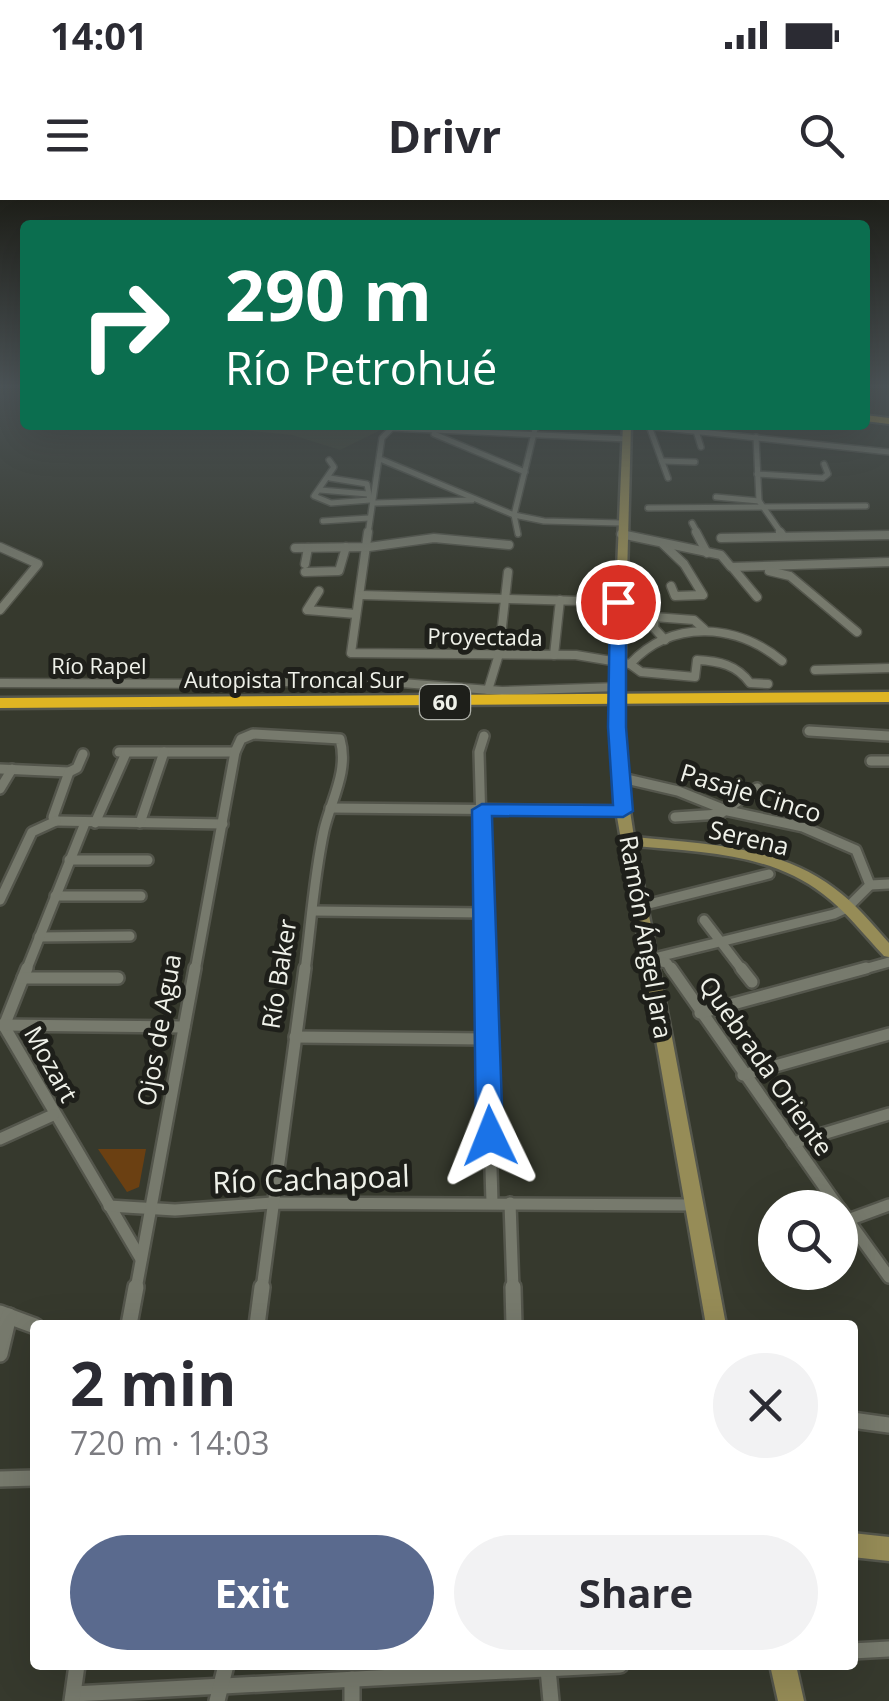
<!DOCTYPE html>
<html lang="en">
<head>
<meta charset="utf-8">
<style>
	body { margin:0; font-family:"Open Sans",sans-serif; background:#f2f2f3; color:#2b2b33; height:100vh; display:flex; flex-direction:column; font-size:38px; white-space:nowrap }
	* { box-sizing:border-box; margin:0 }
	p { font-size:32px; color:#7c7c81 }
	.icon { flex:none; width:55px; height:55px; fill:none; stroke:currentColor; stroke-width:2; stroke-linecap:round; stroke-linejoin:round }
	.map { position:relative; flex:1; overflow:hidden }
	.panel { position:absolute; left:30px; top:1120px; width:828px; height:350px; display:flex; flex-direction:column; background:#fff; border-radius:10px; box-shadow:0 10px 40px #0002 }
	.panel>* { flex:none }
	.guide { position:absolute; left:20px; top:20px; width:850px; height:210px; border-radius:10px; box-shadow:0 10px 40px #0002; background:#0b6e4f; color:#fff; overflow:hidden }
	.controls { position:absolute; left:758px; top:990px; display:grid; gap:20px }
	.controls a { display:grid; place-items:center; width:100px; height:100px; border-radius:50%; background:#fff; box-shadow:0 10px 40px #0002; font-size:50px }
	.pin { position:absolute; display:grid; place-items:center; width:85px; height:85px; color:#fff; margin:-42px; border:5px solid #fff; border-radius:50%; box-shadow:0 2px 10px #0007 }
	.me { position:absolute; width:110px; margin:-55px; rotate:358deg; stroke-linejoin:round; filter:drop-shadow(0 0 8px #0008) }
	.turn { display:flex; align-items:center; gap:35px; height:210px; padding:0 40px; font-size:45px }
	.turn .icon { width:130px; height:130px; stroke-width:2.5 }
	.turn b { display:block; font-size:70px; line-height:85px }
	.round { display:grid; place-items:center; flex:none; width:105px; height:105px; border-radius:52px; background:#f2f2f3 }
	.overview { display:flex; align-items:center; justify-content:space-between; height:170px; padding:0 40px }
	h1 { font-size:60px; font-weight:700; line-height:75px }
	.button { display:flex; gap:20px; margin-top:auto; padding:20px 40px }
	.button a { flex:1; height:115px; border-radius:60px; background:#5a6a8e; color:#fff; font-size:40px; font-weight:700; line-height:115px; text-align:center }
	.button a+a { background:#f2f2f3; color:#2b2b33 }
	.status { display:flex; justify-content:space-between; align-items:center; height:70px; padding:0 50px; background:#fff; direction:ltr }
	.status svg { height:28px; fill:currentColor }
	header { display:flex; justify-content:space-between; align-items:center; height:130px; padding:0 40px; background:#fff; font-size:45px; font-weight:700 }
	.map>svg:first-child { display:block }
	.built { fill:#3e4331 }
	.green { fill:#6b4012 }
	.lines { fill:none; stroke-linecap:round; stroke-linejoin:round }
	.street-far4-casing { stroke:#54564c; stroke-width:8 }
	.street-far3-casing { stroke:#54564c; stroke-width:11 }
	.street-far2-casing { stroke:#54564c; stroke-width:14 }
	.street-far1-casing { stroke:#54564c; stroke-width:16 }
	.street-casing { stroke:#54564c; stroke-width:20 }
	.secondary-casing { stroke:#54564c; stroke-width:5 }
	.primary-casing { stroke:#54564c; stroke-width:4 }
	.highway-casing { stroke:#54564c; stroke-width:5 }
	.street-far4 { stroke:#777a6d; stroke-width:5 }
	.street-far3 { stroke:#777a6d; stroke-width:8 }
	.street-far2 { stroke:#777a6d; stroke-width:9 }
	.street-far1 { stroke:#777a6d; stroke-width:11 }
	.street { stroke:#777a6d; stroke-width:15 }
	.secondary { fill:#968c57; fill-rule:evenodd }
	.primary { fill:#b59d41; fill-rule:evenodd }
	.highway { fill:#dfb523; fill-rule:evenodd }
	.secondary-bridge-far1-casing { stroke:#54564c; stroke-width:14; stroke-linecap:butt }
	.secondary-bridge-casing { stroke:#54564c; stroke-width:19; stroke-linecap:butt }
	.secondary-bridge-far1 { stroke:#968c57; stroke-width:10 }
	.secondary-bridge { stroke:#968c57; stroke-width:14 }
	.route { fill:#1a73e8; stroke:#114b97; stroke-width:2.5 }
	.labels { text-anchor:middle; stroke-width:10; stroke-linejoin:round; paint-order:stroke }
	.far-street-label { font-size:22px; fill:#eff1e9; stroke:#1e1f1a }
	.shield { fill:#1e1f1a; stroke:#b0b2ab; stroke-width:2.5 }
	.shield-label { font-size:22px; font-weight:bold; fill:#eff1e9 }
	.street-label { font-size:25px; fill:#eff1e9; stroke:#1e1f1a }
	.near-street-label { font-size:30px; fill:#eff1e9; stroke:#1e1f1a }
</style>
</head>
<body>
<div class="status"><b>14:01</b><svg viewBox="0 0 49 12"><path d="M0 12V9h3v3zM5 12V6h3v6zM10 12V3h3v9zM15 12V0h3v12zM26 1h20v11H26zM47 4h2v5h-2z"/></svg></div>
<header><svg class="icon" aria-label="menu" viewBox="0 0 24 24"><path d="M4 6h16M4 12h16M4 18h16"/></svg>Drivr<svg class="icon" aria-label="search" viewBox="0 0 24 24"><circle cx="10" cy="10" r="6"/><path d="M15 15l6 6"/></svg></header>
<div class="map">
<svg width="889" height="1501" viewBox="0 0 889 1501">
	<rect width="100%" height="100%" fill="#36392d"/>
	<polygon class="built" points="192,225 391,225 340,250 292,235"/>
	<polygon class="green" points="98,949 146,949 139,987 127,992"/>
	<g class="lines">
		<defs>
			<g id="street-far4">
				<polyline points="636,225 889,252"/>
				<polyline points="649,226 668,278"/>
				<polyline points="391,228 627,239"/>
				<polyline points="696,231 701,247"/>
				<polyline points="434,234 525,272"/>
				<polyline points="756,237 759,301 782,334"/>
				<polyline points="380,259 514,315 544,321 621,323"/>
				<polyline points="329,260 334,267 314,296 331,303 370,300 367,284 330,278"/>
				<polyline points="662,261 695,262"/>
				<polyline points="757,274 823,278 828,274 824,264"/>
				<polyline points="320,290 368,294"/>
				<polyline points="716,297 759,301"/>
				<polyline points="375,303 472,300"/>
				<polyline points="648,308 866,306"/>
				<polyline points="323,321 369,318"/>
				<polyline points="692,323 698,334"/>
				<polyline points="368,334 382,238 395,225"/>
				<polyline points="518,334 514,315 536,225"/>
			</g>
			<g id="street-far3">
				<path d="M368,332L351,453L576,455L630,464C673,418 737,424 782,461"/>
				<polyline points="696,332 707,353"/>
				<polyline points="780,332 783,336"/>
				<polyline points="621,334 721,355 731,367 889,362"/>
				<polyline points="721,338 889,335"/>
				<polyline points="663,344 684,364 703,395 675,396 671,386"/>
				<polyline points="0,347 38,364 0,410"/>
				<polyline points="295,348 369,347 434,338 509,345"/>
				<polyline points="305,364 308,348"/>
				<polyline points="732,367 757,397"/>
				<polyline points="769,371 790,376 857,432"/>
				<polyline points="305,372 339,371 346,347"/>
				<polyline points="319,391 307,410 356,414"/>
				<polyline points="361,395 618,402"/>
				<polyline points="655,412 654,428 665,440"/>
				<polyline points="654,417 694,420 704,429"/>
				<polyline points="554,455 560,400"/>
				<path d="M630,464L641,472L695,477L697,460C719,461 737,465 750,483L768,484"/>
				<polyline points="815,470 889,468"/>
				<polyline points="0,483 241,484 352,479 502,491 618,487"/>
				<polyline points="488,490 499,454 508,372"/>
			</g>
			<g id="street-far2">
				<polyline points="809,531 889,536"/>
				<polyline points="484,536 479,552 485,771"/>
				<polyline points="119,552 235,552"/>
				<polyline points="871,561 889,561"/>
				<polyline points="0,569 69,572"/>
				<polyline points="69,572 77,568 83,554"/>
				<polyline points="622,578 678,591 728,611 803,627 856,650 870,685 847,708 834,714 650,759"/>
				<polyline points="0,589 12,569"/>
				<polyline points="330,608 623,611"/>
				<polyline points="675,617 720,614 757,588"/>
				<polyline points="56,621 223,624"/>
				<polyline points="56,621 53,617 69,572"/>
				<polyline points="95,623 126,553"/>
				<polyline points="140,623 164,552"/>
				<polyline points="69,660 148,660"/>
				<polyline points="870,685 889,684"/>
				<polyline points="55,696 141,696"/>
				<polyline points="0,700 32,632 56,621"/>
				<polyline points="641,706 769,674"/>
				<polyline points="314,711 485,713"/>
				<polyline points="704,720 743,771"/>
				<polyline points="39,737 130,736"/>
				<polyline points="657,761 667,763 672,771"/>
				<polyline points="26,771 85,623"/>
				<path d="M195,771L235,552L241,539L253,534L340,539C349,571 331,600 324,630C314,676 311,724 305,771"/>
				<polyline points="857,771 889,762"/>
			</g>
			<g id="street-far1">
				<polyline points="27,768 4,826 141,1059"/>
				<polyline points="485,768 492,1002"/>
				<polyline points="671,768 839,1008"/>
				<polyline points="741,768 752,782"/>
				<polyline points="23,778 118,778"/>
				<polyline points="700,813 866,768"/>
				<polyline points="0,825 184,827"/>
				<polyline points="295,837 487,839"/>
				<polyline points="743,875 889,834"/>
				<polyline points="0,939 53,915"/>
				<polyline points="793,943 889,914"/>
				<polyline points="510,1003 513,1089"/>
				<polyline points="109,1006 175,1010 273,1003 694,1005"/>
				<polyline points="840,1009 889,1077"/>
				<polyline points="848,1020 889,1005"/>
				<polyline points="136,1089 195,768"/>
				<polyline points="262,1089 305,768"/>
			</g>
			<g id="street">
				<polyline points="513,1087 514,1125"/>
				<polyline points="0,1113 35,1126"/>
				<polyline points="129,1125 136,1087"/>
				<polyline points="257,1125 262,1087"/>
				<polyline points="0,1154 9,1116"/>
				<polyline points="852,1220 889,1225"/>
				<polyline points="0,1279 35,1278"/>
				<polyline points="852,1451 889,1449"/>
				<polyline points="548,1469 551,1501"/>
				<polyline points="352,1479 352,1501"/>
				<polyline points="74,1494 620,1465"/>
				<polyline points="72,1501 77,1465"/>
				<polyline points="217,1501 226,1465"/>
			</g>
			<g id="secondary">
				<polygon points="623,225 631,225 624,491 618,494 612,491"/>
				<path d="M617,523L623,527L630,611L634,637C703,644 777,645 834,688C855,703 872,724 889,743V757L884,756C864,735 846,711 823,694C770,653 701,652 636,646L726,1125H706L616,611L611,527Z"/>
				<polygon points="852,1333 889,1337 889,1361 852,1357"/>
				<polygon points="770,1465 796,1465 804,1501 778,1501"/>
			</g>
			<polygon id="primary" points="865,215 889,218 889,224 865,221"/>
			<polygon id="highway" points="889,492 889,502 0,508 0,498"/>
		</defs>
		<use href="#street-far4" class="street-far4-casing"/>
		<use href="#street-far3" class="street-far3-casing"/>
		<use href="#street-far2" class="street-far2-casing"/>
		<use href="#street-far1" class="street-far1-casing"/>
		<use href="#street" class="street-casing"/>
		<use href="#secondary" class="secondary-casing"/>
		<use href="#primary" class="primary-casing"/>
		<use href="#highway" class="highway-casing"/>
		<use href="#street-far4" class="street-far4"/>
		<use href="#street-far3" class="street-far3"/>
		<use href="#street-far2" class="street-far2"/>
		<use href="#street-far1" class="street-far1"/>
		<use href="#street" class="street"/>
		<use href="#secondary" class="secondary"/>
		<use href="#primary" class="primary"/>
		<use href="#highway" class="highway"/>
		<defs>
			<polyline id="secondary-bridge-far1" points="617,524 618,491"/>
			<polyline id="secondary-bridge" points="617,527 617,522"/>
		</defs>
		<use href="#secondary-bridge-far1" class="secondary-bridge-far1-casing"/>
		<use href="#secondary-bridge" class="secondary-bridge-casing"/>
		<use href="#secondary-bridge-far1" class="secondary-bridge-far1"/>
		<use href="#secondary-bridge" class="secondary-bridge"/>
	</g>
	<linearGradient id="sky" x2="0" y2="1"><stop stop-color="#1e1f19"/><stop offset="0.47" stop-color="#4c5457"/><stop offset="1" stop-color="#4c5457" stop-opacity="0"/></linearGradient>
	<rect width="889" height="396" fill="url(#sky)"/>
	<polygon class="route" points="618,398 626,402 626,527 633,611 623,617 492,616 503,936 499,944 490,947 480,944 476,936 472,610 482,604 613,605 608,527 610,402"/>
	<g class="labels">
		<g class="far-street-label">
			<text transform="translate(485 437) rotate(1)" y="8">Proyectada</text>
			<text x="99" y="474">Río Rapel</text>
			<text x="294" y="488">Autopista Troncal Sur</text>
		</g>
		<rect class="shield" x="420" y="485" width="50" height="34" rx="8"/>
		<g class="shield-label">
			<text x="445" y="510">60</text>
		</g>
		<g class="street-label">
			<text transform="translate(751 593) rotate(17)" y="9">Pasaje Cinco</text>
			<text transform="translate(749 638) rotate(13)" y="9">Serena</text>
			<text transform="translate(646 737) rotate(80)" y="9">Ramón Ángel Jara</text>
			<text transform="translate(279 774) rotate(-81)" y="9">Río Baker</text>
			<text transform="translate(159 830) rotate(-80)" y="9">Ojos de Agua</text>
			<text transform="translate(51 864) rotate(61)" y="9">Mozart</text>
			<text transform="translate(766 866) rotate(55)" y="9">Quebrada Oriente</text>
		</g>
		<g class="near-street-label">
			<text transform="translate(311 980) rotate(-2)" y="10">Río Cachapoal</text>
		</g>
	</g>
</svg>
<div class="controls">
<a><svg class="icon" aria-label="search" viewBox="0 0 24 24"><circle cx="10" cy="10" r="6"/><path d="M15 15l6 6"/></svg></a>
</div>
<div class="pin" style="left:618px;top:402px;background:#d93025"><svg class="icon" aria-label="arrive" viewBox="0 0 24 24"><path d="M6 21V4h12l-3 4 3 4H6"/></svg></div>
<svg class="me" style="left:490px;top:936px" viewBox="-20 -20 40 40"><path d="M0-17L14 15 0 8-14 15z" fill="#1a73e8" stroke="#fff" stroke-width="4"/></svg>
<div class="guide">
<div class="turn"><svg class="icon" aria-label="right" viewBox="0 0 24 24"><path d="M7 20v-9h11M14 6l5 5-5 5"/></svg><div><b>290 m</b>Río Petrohué</div></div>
</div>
<section class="panel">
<div class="overview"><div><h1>2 min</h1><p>720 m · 14:03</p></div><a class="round"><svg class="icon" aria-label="close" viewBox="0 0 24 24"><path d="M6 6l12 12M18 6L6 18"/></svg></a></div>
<div class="button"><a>Exit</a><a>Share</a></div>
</section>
</div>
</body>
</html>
